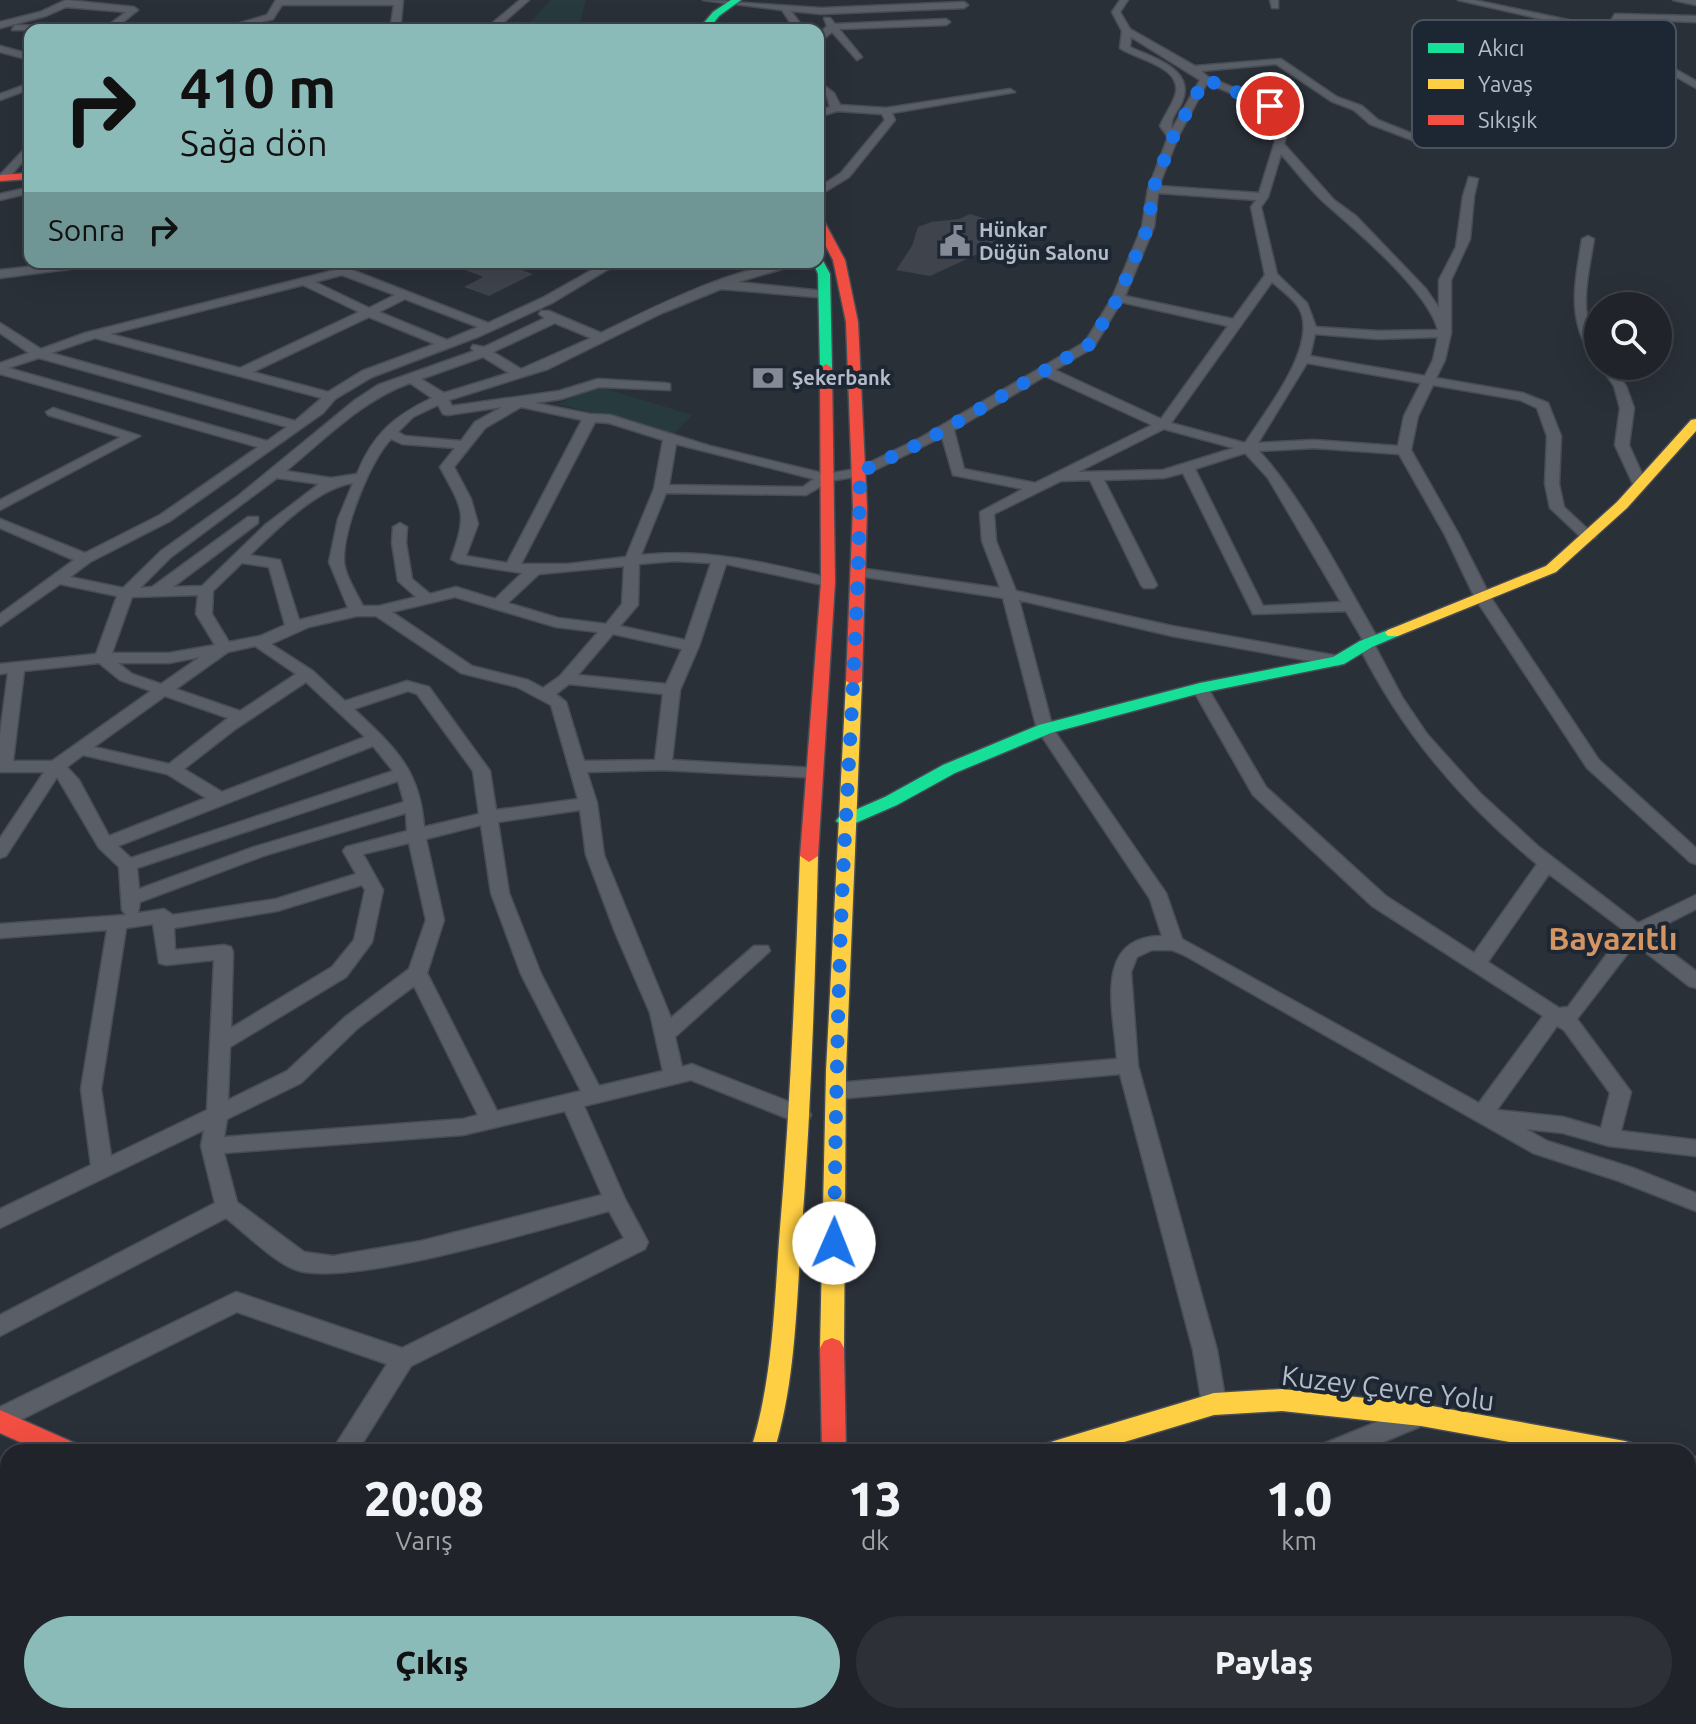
<!DOCTYPE html>
<html lang="tr">
<head>
<meta charset="utf-8">
<style>
	body { margin:0; font-family:Ubuntu,sans-serif; background:#2d3036; color:#f1f3f6; height:100vh; display:flex; flex-direction:column; font-size:30px; white-space:nowrap }
	* { box-sizing:border-box; margin:0 }
	p { font-size:26px; color:#a2a4a8 }
	.icon { flex:none; width:44px; height:44px; fill:none; stroke:currentColor; stroke-width:2; stroke-linecap:round; stroke-linejoin:round }
	.map { position:relative; flex:1; overflow:hidden }
	.drawer { position:absolute; left:0px; top:1444px; width:1696px; height:280px; display:flex; flex-direction:column; background:#20242a; border-radius:24px 24px 0 0; box-shadow:0 8px 32px #0002,0 0 0 2px #3d4147 }
	.drawer>* { flex:none }
	.top-card { position:absolute; left:24px; top:24px; width:800px; height:244px; border-radius:16px; box-shadow:0 8px 32px #0002,0 0 0 2px #3d4147; background:#8bbbb9; color:#111; overflow:hidden }
	.tools { position:absolute; left:1584px; top:292px; display:grid; gap:16px }
	.tools a { display:grid; place-items:center; width:88px; height:88px; border-radius:50%; background:#20242a; box-shadow:0 8px 32px #0002,0 0 0 2px #3d4147; font-size:40px }
	.pin { position:absolute; display:grid; place-items:center; width:68px; height:68px; color:#fff; margin:-34px; border:4px solid #fff; border-radius:50%; box-shadow:0 2px 8px #0007 }
	.me { position:absolute; width:88px; margin:-44px; rotate:1deg; stroke-linejoin:round; filter:drop-shadow(0 0 6px #0008) }
	.turn { display:flex; align-items:center; gap:28px; height:168px; padding:0 24px; font-size:36px }
	.turn .icon { width:104px; height:104px; stroke-width:2.5 }
	.turn b { display:block; font-size:56px; line-height:68px }
	.then { display:flex; align-items:center; height:76px; padding:0 24px; background:#0003; gap:16px; font-size:30px }
	.eta { display:flex; justify-content:space-evenly; align-items:center; height:136px; text-align:center }
	.eta b { font-size:48px; font-weight:800; line-height:56px }
	.action { display:flex; gap:16px; margin-top:auto; padding:16px 24px }
	.action a { flex:1; height:92px; border-radius:48px; background:#8bbbb9; color:#111; font-size:32px; font-weight:800; line-height:92px; text-align:center }
	.action a+a { background:#2d3036; color:#f1f3f6 }
	.map>svg:first-child { display:block }
	.green { fill:#273a3e }
	.building { fill:#3f444c }
	.lines { fill:none; stroke-linecap:round; stroke-linejoin:round }
	.street-casing { stroke:#484c55; stroke-width:3 }
	.fast-casing { stroke:#484c55; stroke-width:3 }
	.slow-casing { stroke:#484c55; stroke-width:3 }
	.jam-casing { stroke:#484c55; stroke-width:3 }
	.street { fill:#5a5e66; fill-rule:evenodd }
	.fast { fill:#16e098; fill-rule:evenodd }
	.slow { fill:#ffcf43; fill-rule:evenodd }
	.jam { fill:#f24e42; fill-rule:evenodd }
	.route { stroke:#1a73e8; stroke-width:14; stroke-dasharray:0 25.2 }
	.labels { text-anchor:middle; stroke-width:8; stroke-linejoin:round; paint-order:stroke }
	.far-poi-label { font-size:20px; font-weight:bold; fill:#b4bcc9; stroke:#1d2633; text-anchor:start }
	.near-street-label { font-size:28px; fill:#b4bcc9; stroke:#1d2633 }
	.district-label { font-size:32px; font-weight:bold; fill:#d59563; stroke:#1d2633 }
	.key { fill:#1d2633; stroke:#4a5360; stroke-width:2 }
	.key-label { font-size:22px; fill:#b4bcc9 }
</style>
</head>
<body>
<div class="map">
<svg width="1696" height="1724" viewBox="0 0 1696 1724">
	<rect width="100%" height="100%" fill="#2a3038"/>
	<g class="green">
		<polygon points="551,0 586,0 578,30 523,30"/>
		<polygon points="597,386 692,415 674,434 558,404"/>
	</g>
	<g class="building">
		<polygon points="970,214 998,223 1002,236 993,247 930,276 896,270 912,246 918,227 931,222 959,219"/>
		<polygon points="446,262 500,262 533,274 489,296 464,287 483,277"/>
	</g>
	<g class="lines">
		<defs>
			<g id="street">
				<polygon points="66,0 134,7 138,10 113,30 102,30 126,12 66,7 46,16 0,28 0,22 40,12"/>
				<polygon points="276,0 403,0 400,30 390,30 394,5 282,5 273,19 231,30 216,30 267,15"/>
				<polygon points="520,0 529,0 495,30 484,30"/>
				<polygon points="703,0 821,8 964,2 968,5 964,8 821,14 791,11 805,30 795,30 782,10"/>
				<path d="M1120,0H1128L1120,12L1130,29L1195,66L1281,59L1337,97L1362,106L1378,120L1413,134L1511,105L1516,108L1412,140L1370,124L1354,110L1331,101L1276,64L1201,71L1208,77L1273,104L1290,120L1284,144L1334,200L1356,216L1426,289L1439,308V280L1456,247L1463,196L1469,177L1478,179L1474,196L1470,239L1451,280V333L1445,360L1436,378L1523,393L1548,403L1561,436L1559,484L1564,507L1596,537L1589,541L1584,540L1550,508L1545,484L1547,436L1537,408L1520,400L1433,385L1418,416L1411,450L1459,535L1491,598L1599,760L1696,848V864L1690,862L1587,768L1475,598L1445,535L1399,454L1314,448L1259,451C1305,501 1345,583 1380,642L1375,646L1402,697L1427,734L1480,793L1539,847L1638,923L1696,895V909L1647,934L1696,971V988L1689,986L1635,944L1577,1019L1631,1092L1621,1131L1696,1140V1156L1609,1146L1563,1133L1526,1129L1547,1141L1633,1168L1696,1193V1211L1619,1181L1533,1153L1184,955L1172,950H1152L1137,957L1131,972L1138,1066L1217,1350L1226,1404L1222,1412L1214,1415L1206,1412L1202,1404L1193,1350L1120,1074L836,1099L829,1097L826,1091L829,1085L836,1083L1117,1059C1114,1013 1092,936 1162,936L1150,899L1037,729L1003,598L859,576L852,572L859,568L1000,588L982,541L980,512L1023,489L953,475L942,437L865,475L830,481L806,495L666,493L641,555C707,548 769,563 833,579V585L828,586L726,564L699,646L680,690L672,760L814,768L820,770L823,774L820,778L663,770L587,772L597,803L604,855L671,1018L754,946H768L770,951L675,1037L682,1067L692,1064L699,1067L808,1109L811,1115L808,1121L801,1123L794,1121L691,1080L584,1106L625,1199L648,1242L645,1249L411,1366L357,1452H331L387,1364L237,1312L0,1430V1407L236,1292L402,1348L624,1238L609,1211C548,1227 345,1290 294,1269C272,1260 245,1233 226,1218L0,1336V1315L215,1203L201,1146L204,1130L0,1228V1209L91,1165L81,1089L107,930L0,938V924L126,915L122,910L119,867L99,848L57,777L6,856L0,858V838L44,772H0V734L8,673L0,674V664L96,654L117,596L60,584L0,626V614L74,560L0,528V519L85,553L160,515L258,447L0,374V363L29,353L0,333V323L41,349L85,333L339,269L348,262H362L352,270L488,323L544,297L606,262H620L552,303L480,336L372,377L335,399L323,413L170,521L90,562L70,577L123,588L161,551L238,496L355,400L378,385L474,351L471,348L473,345L484,347L545,318L539,314L541,311H549L601,333C659,305 741,262 805,262L738,282L824,291L830,295L828,298L721,289L662,313L548,369L449,400L452,406L559,391L598,379L665,383L670,384V390L599,387L561,399L535,403L590,414L610,415L710,446L826,474L856,469L920,438L1085,342L1112,298L1142,227L1148,189L1168,137L1160,126C1164,116 1171,107 1175,96C1185,67 1137,60 1120,48L1122,31L1112,12ZM1131,37L1200,80L1172,129C1170,120 1175,114 1180,106C1199,70 1155,59 1130,47ZM1207,83L1267,108L1281,122L1259,193L1159,186L1178,137ZM1281,154C1296,171 1310,190 1327,205C1357,231 1428,291 1438,330L1378,331L1316,327L1307,303L1277,274L1261,207L1268,197ZM1158,193L1256,200L1251,207L1265,275L1233,319L1125,296L1154,227ZM342,275L395,295L369,308L315,282ZM1272,282C1281,290 1293,298 1299,308C1320,345 1264,413 1245,443L1171,423ZM303,285L359,312L240,368L110,334ZM405,299L478,327L447,340L379,312ZM1121,302L1228,326L1161,419L1055,370L1094,347ZM369,317L435,344L362,371L328,392L253,372ZM555,323L591,338L521,369L493,352ZM1315,334L1378,339L1438,337L1433,360L1425,376L1310,356ZM95,338L322,398L295,421L51,353ZM483,357L509,373L444,393L421,379ZM39,358L287,427L267,441L8,368ZM1307,363L1421,383L1404,416L1398,446L1314,440L1258,443ZM1045,376L1152,425L1035,483L964,469L954,430ZM410,383L432,398C394,416 373,434 357,474L331,478L286,471C325,439 362,400 410,383ZM438,405L443,414L448,415L502,407L475,422L461,441L405,436L398,432L413,417ZM521,407L582,420L507,563L466,556L478,524L471,499L454,467L485,428ZM595,422L609,423L663,440L654,489L626,557L568,564H521ZM1164,429L1234,448L1163,470L1078,472ZM391,439L402,444L455,448L440,467C463,510 468,512 451,559L458,563L522,573L495,599L456,587L430,594L412,579L406,543L407,527L400,523L393,527L392,543L398,581L416,597L379,606H363C357,594 344,574 344,560C343,529 370,461 391,439ZM676,444L814,479L803,487L669,485ZM1245,453L1268,478L1341,602L1263,606L1195,469ZM1183,473L1253,614L1346,611L1363,640L1358,644C1401,731 1462,803 1537,864L1474,953L1386,896L1266,787L1206,685L1200,683L1192,688L1253,795L1372,906L1543,1016L1479,1103L1182,939L1166,893L1053,729L1019,600L1172,636L1338,666L1346,661L1338,656L1172,626L1016,591L996,541L994,514L1061,481L1090,480L1141,585L1144,588H1154L1157,585L1104,480L1164,478ZM277,478L319,484L265,525L202,586L173,587L258,523V517H248L152,587L140,588L171,557ZM353,483L338,519L329,562L348,608L299,620L280,560L250,555C276,530 317,488 353,483ZM674,561L711,563L685,640L620,626L638,605L639,564ZM242,563L269,567L285,625L260,636L229,642L212,614L213,591ZM624,566L622,604L606,624L558,618L508,603L539,574ZM198,595L196,614L215,645L169,653H112L132,597ZM455,597L556,627L598,632L560,676L543,688L528,680L472,666L392,612ZM357,616H376L461,673L517,687L551,705L578,799L496,810L490,771L429,687L407,681L345,701L313,671L271,644L309,627ZM613,634L682,649L666,684L578,675ZM255,646L296,674L240,711L176,689L228,652ZM200,657L161,684L132,674L118,663H169ZM99,663L120,680L151,691L52,761H13L24,671ZM306,682L365,737L222,792L184,769L234,730ZM569,684L663,694L655,760L584,761L566,702L556,694ZM408,691L417,694L473,771L479,814L424,827C420,769 394,747 354,709ZM165,696L228,718L169,764L94,747ZM373,746L393,771L131,858L118,846ZM83,755L167,774L206,798L109,836L79,780L67,767ZM398,781L404,802L254,847L139,889L137,868ZM580,810L586,855L615,932L650,1013L663,1071L599,1086L541,974L509,893L498,822ZM406,813L407,831L346,847L343,851L356,874L276,899L173,915L164,909L138,913L140,902L266,855ZM481,825L491,893L521,974L581,1091L497,1111L427,973L444,920L426,839ZM409,843L426,920L409,969L344,1018L287,1071L228,1100L230,1047L346,977L372,942L383,890L363,854ZM1549,874L1621,928L1623,932L1568,1007L1559,1008L1488,962ZM362,885L365,890L354,940L332,967L231,1028L233,952L231,947L224,945L175,950L174,928L277,911ZM153,924L159,963L166,965L214,960L207,1110L111,1156L101,1089L126,928ZM414,986L478,1115L463,1119L224,1137L227,1119L301,1083L358,1028ZM1557,1026L1564,1030L1610,1093L1601,1128L1563,1117L1497,1110ZM565,1111L602,1195L421,1241L333,1256L304,1252L237,1202L224,1153L463,1135Z"/>
				<polygon points="1270,0 1278,0 1278,8 1272,8"/>
				<polygon points="1458,0 1474,0 1601,27 1696,81 1696,88 1595,31"/>
				<polygon points="1673,0 1696,0 1696,5"/>
				<polygon points="1615,14 1696,16 1696,22 1612,19"/>
				<polygon points="824,18 830,18 835,24 946,19 950,22 946,25 839,29 862,57 857,60 832,32 818,43 818,35 827,26"/>
				<polygon points="15,25 65,27 70,30 12,30"/>
				<polygon points="0,46 30,54 30,60 0,52"/>
				<polygon points="818,81 834,93 840,105 886,108 1010,89 1015,92 892,113 895,120 849,177 818,196 818,188 841,173 885,120 882,114 837,111 818,117 818,111 830,107 827,96 818,89"/>
				<polygon points="30,83 30,89 0,100 0,94"/>
				<polygon points="30,143 30,153 7,180 0,180 0,175"/>
				<polygon points="30,187 30,193 0,200 0,194"/>
				<path d="M1588,236L1594,239C1590,264 1583,291 1587,317C1590,333 1598,345 1598,361L1594,360C1566,318 1575,285 1582,239Z"/>
				<polygon points="71,262 106,262 100,265 0,278 0,270"/>
				<polygon points="1600,366 1612,366 1626,386 1634,408 1629,445 1647,485 1645,488 1635,488 1615,445 1620,408 1614,386"/>
				<polygon points="53,408 140,436 0,510 0,500 121,437 48,415 46,412"/>
				<polygon points="1411,1408 1419,1411 1423,1419 1419,1427 1359,1452 1320,1452 1323,1444"/>
				<polygon points="1688,1563 1696,1565 1696,1589 1688,1587"/>
				<polygon points="1107,1716 1135,1716 1137,1724 1109,1724"/>
				<polygon points="1257,1716 1287,1716 1291,1724 1261,1724"/>
				<polygon points="1581,1716 1628,1716 1632,1724 1585,1724"/>
			</g>
			<g id="fast">
				<polygon points="731,0 741,0 719,16 708,30 698,30 713,12"/>
				<polygon points="818,258 822,259 830,274 832,368 826,372 820,368 818,274 813,262 818,262"/>
				<polygon points="1393,628 1401,633 1398,636 1372,647 1344,664 1201,693 1051,733 955,773 897,805 851,825 845,827 836,821 839,817 885,797 943,765 1039,725 1200,683 1333,657 1360,641"/>
				<polygon points="1688,1455 1696,1457 1696,1479 1688,1477"/>
			</g>
			<g id="slow">
				<polygon points="1696,419 1696,431 1627,508 1556,572 1398,636 1388,636 1385,633 1388,630 1546,566 1617,502 1691,420"/>
				<polygon points="854,676 862,681 846,1071 844,1348 840,1355 832,1358 824,1355 820,1348 826,1071 846,681"/>
				<path d="M809,850L818,856C815,984 811,1113 801,1241C796,1312 795,1383 774,1452H750C772,1383 774,1312 779,1241C790,1113 795,984 800,856Z"/>
				<polygon points="1282,1389 1421,1404 1625,1441 1634,1444 1637,1452 1564,1452 1421,1426 1282,1411 1214,1415 1091,1452 1042,1452 1045,1444 1054,1441 1214,1393"/>
				<polygon points="0,1461 8,1464 8,1486 0,1483"/>
				<polygon points="643,1716 712,1716 716,1724 647,1724"/>
				<polygon points="797,1716 851,1716 852,1724 793,1724"/>
			</g>
			<g id="jam">
				<polygon points="30,173 30,179 0,181 0,175"/>
				<polygon points="818,218 824,221 845,260 858,322 867,508 862,681 854,686 846,681 853,508 846,322 833,260 818,231"/>
				<polygon points="826,364 832,368 835,582 818,856 809,862 800,856 821,582 820,368"/>
				<polygon points="832,1338 840,1341 844,1348 846,1452 822,1452 820,1348 824,1341"/>
				<polygon points="0,1410 77,1444 80,1452 42,1452 0,1433"/>
			</g>
		</defs>
		<use href="#street" class="street-casing"/>
		<use href="#fast" class="fast-casing"/>
		<use href="#slow" class="slow-casing"/>
		<use href="#jam" class="jam-casing"/>
		<use href="#street" class="street"/>
		<use href="#fast" class="fast"/>
		<use href="#slow" class="slow"/>
		<use href="#jam" class="jam"/>
	</g>
	<g class="lines">
		<path class="route" d="M834,1243C836,1101 838,959 846,818C852,703 859,588 860,472L925,441L1090,344L1118,298L1148,227L1153,189L1173,137L1205,79L1270,106"/>
	</g>
	<defs>
		<symbol id="civic-bare" viewBox="-9 -9 18 18"><path d="M-.6-6.5H3V-4.5H.6V-3L4-1V1h2V6H-6V1h2V-1L-.6-3ZM-1.2 2.5V6h2.4V2.5Z" fill="#848b96" stroke="#1d2633" stroke-width="2.5" paint-order="stroke"/></symbol>
		<symbol id="bank-bare" viewBox="-9 -9 18 18"><path d="M-6-4H6V4H-6ZM0-2.3a2.3 2.3 0 1 0 0 4.6a2.3 2.3 0 1 0 0-4.6Z" fill="#848b96" stroke="#1d2633" stroke-width="2.5" paint-order="stroke"/></symbol>
	</defs>
	<g fill-rule="evenodd">
		<use href="#civic-bare" x="933" y="219" width="44" height="44"/>
		<use href="#bank-bare" x="746" y="356" width="44" height="44"/>
	</g>
	<g class="labels">
		<g class="far-poi-label">
			<text x="979" y="237">Hünkar<tspan x="979" dy="23">Düğün Salonu</tspan></text>
			<text x="792" y="385">Şekerbank</text>
		</g>
		<g class="near-street-label">
			<text transform="translate(1388 1388) rotate(7)" y="10">Kuzey Çevre Yolu</text>
		</g>
		<g class="district-label">
			<text x="1613" y="950">Bayazıtlı</text>
		</g>
	</g>
	<rect x="1412" y="20" width="264" height="128" rx="12" class="key"/>
	<rect x="1428" y="43" width="36" height="10" fill="#16e098"/>
	<rect x="1428" y="79" width="36" height="10" fill="#ffcf43"/>
	<rect x="1428" y="115" width="36" height="10" fill="#f24e42"/>
	<g class="key-label">
		<text x="1478" y="56">Akıcı</text>
		<text x="1478" y="92">Yavaş</text>
		<text x="1478" y="128">Sıkışık</text>
	</g>
</svg>
<div class="tools">
<a><svg class="icon" aria-label="search" viewBox="0 0 24 24"><circle cx="10" cy="10" r="6"/><path d="M15 15l6 6"/></svg></a>
</div>
<div class="pin" style="left:1270px;top:106px;background:#d93025"><svg class="icon" aria-label="arrive" viewBox="0 0 24 24"><path d="M6 21V4h12l-3 4 3 4H6"/></svg></div>
<svg class="me" style="left:834px;top:1243px" viewBox="-20 -20 40 40"><circle r="19" fill="#fff"/><path d="M0-13L10 11 0 6-10 11z" fill="#1a73e8"/></svg>
<div class="top-card">
<div class="turn"><svg class="icon" aria-label="right" viewBox="0 0 24 24"><path d="M7 20v-9h11M14 6l5 5-5 5"/></svg><div><b>410 m</b>Sağa dön</div></div>
<div class="then">Sonra<svg class="icon" aria-label="right" viewBox="0 0 24 24"><path d="M7 20v-9h11M14 6l5 5-5 5"/></svg></div>
</div>
<section class="drawer">
<div class="eta">
<div><b>20:08</b><p>Varış</p></div>
<div><b>13</b><p>dk</p></div>
<div><b>1.0</b><p>km</p></div>
</div>
<div class="action"><a>Çıkış</a><a>Paylaş</a></div>
</section>
</div>
</body>
</html>
